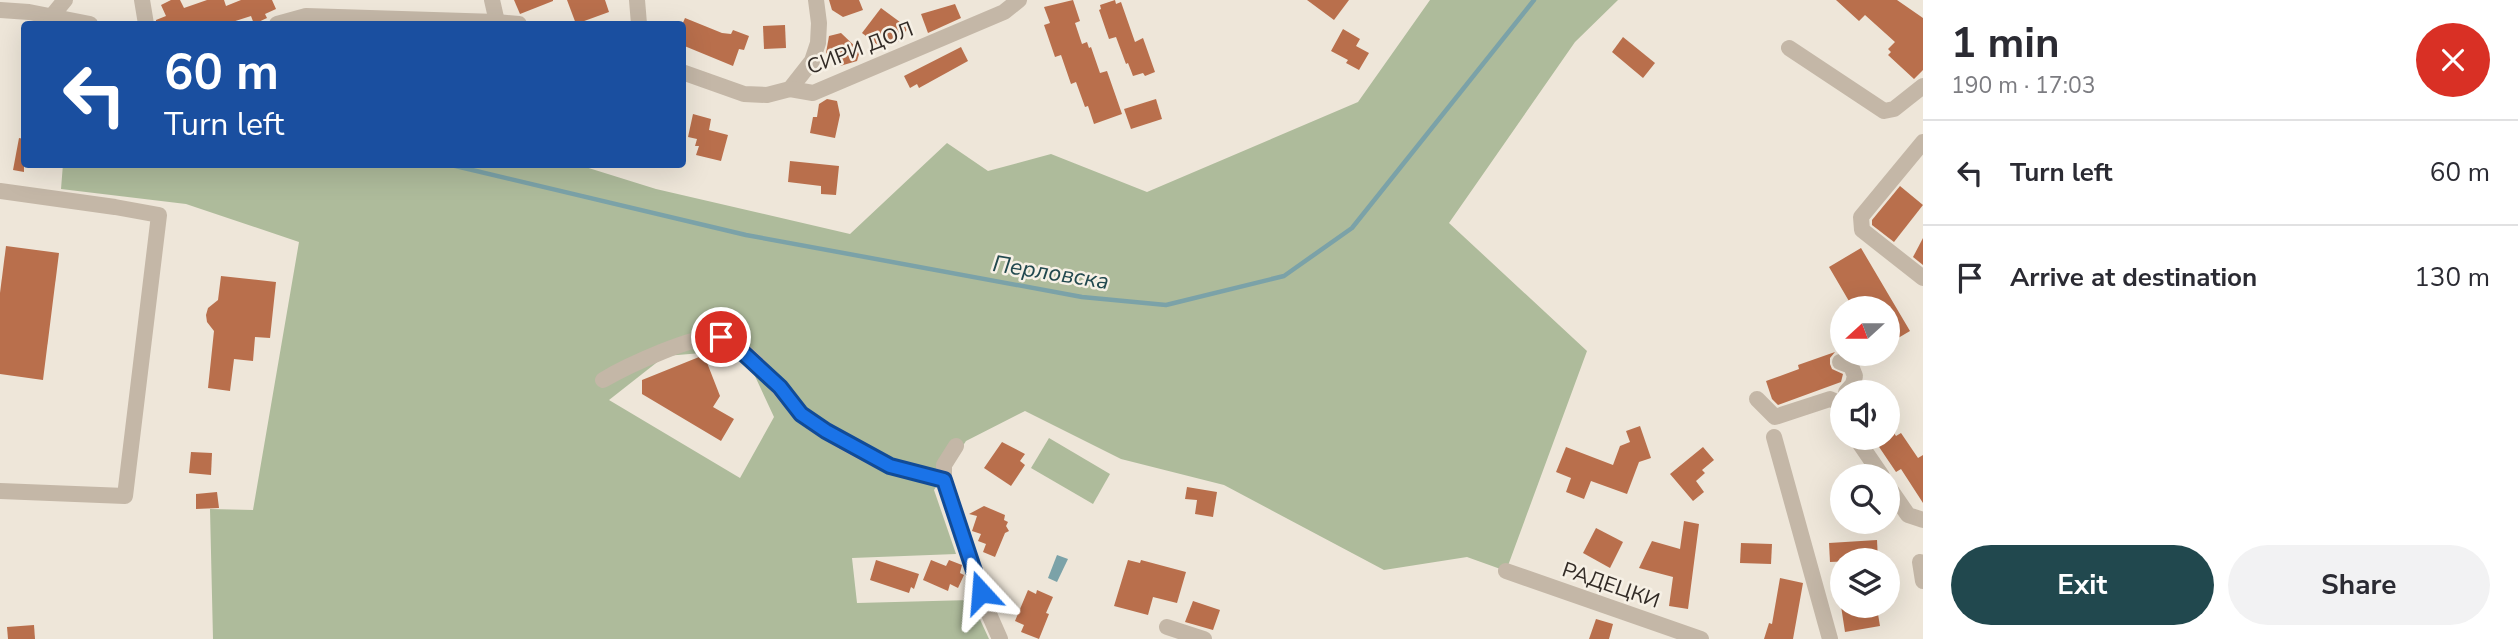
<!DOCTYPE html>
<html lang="en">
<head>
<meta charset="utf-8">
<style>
	body { margin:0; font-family:"Nunito Sans",sans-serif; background:#f2f2f3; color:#2b2b33; height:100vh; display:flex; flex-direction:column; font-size:26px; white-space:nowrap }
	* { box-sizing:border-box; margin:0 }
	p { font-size:23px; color:#7c7c81 }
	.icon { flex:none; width:38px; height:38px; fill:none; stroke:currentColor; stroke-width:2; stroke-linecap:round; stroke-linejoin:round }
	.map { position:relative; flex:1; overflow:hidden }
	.details { display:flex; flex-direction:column; background:#fff; width:595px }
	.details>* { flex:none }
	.banner { position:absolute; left:21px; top:21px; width:665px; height:147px; border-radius:7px; box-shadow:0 7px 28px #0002; background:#1a4fa0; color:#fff; overflow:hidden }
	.needle { width:46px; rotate:249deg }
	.fabs { position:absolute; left:1830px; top:296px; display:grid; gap:14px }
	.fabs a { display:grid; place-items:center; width:70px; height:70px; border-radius:50%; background:#fff; box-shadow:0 7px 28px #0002; font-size:35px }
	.pin { position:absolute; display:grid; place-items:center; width:60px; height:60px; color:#fff; margin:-30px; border:4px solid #fff; border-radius:50%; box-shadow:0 2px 7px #0007 }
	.me { position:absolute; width:77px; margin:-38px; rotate:341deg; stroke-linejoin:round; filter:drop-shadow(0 0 5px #0008) }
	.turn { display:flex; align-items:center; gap:24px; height:147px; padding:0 28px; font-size:32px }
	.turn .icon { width:91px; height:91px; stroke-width:2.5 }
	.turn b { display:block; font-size:49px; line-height:60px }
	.round { display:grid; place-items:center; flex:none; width:74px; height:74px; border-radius:37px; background:#f2f2f3 }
	.headline { display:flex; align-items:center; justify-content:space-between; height:119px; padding:0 28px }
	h1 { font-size:42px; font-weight:700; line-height:52px }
	.primary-button { display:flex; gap:14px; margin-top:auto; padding:14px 28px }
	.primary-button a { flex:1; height:80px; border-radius:42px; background:#21484e; color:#fff; font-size:28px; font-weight:700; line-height:80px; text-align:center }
	.primary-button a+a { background:#f2f2f3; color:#2b2b33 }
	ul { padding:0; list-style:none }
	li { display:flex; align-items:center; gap:21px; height:105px; padding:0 28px; border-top:2px solid #e1e1e2 }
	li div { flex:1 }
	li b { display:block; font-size:26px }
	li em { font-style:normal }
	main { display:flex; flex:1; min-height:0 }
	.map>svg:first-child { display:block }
	.green { fill:#aebb9b; fill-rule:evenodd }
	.water { fill:#7ba2a8 }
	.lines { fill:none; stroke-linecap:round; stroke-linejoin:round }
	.stream { stroke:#7ba2a8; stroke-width:4.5 }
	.building { fill:#b96f4c }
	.minor { stroke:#c4b7a7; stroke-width:16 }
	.route-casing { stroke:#114b97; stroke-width:18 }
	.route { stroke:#1a73e8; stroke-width:12 }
	.labels { text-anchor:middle; stroke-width:5; stroke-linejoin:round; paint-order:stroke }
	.street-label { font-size:21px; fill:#322b26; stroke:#f6f0e5 }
	.water-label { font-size:23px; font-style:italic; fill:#21484e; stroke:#f6f0e5 }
</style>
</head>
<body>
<main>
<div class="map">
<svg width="1923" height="639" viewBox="0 0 1923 639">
	<rect width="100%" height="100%" fill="#eee6d9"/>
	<g class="green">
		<path d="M1430,0H1618L1575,42L1449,223L1587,351L1506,571L1467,557L1384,570L1224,485L1121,459L1025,411L966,441L934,490L956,554L852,558L857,603L971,600L989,639H213L210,509L253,510L299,242L186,204L61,189L63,164L579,165L656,189L850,234L947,143L988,171L1051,154L1147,192L1358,102ZM727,351L754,374L774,417L740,478L609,400L665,356Z"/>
		<polygon points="1049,438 1110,474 1093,504 1031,468"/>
	</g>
	<polygon class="water" points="1057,555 1068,559 1057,582 1048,578"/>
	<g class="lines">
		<polyline class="stream" points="447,164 746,235 1082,297 1166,305 1284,276 1352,228 1534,0"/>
	</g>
	<g class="building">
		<polygon points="171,0 180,0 184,8 207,0 224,0 226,6 241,0 272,0 276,9 265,14 267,18 254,24 251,16 226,24 156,24 156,20 166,16 161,5"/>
		<polygon points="514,0 553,0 553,1 520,14"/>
		<polygon points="567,0 605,0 609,12 576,24"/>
		<polygon points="829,0 859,0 863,10 843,17 832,10"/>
		<polygon points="1073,0 1080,21 1075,23 1082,44 1087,42 1089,48 1091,47 1100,73 1107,71 1122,114 1094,124 1088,106 1085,107 1076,82 1071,84 1061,55 1055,57 1044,25 1050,23 1044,7"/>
		<polygon points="1115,0 1116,4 1121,2 1135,42 1143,38 1155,72 1145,76 1143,73 1133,76 1128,63 1126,64 1116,37 1109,39 1099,10 1101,9 1100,5"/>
		<polygon points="1307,0 1349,0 1334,20"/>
		<polygon points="1836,0 1897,0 1923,18 1923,70 1914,79 1888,55 1891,52 1888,49 1895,42 1865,15 1859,21"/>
		<polygon points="955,4 961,18 928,33 921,14"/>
		<polygon points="881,8 908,28 898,42 882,48 862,33"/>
		<polygon points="685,18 722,33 731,34 733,30 749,36 744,50 739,49 733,66 682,45 682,25"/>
		<polygon points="785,25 786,48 764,49 763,26"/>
		<polygon points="1343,29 1360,39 1356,46 1369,53 1359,70 1346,63 1348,60 1331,51"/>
		<polygon points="841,33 860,51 857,61 840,66 826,53 829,36"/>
		<polygon points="1623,37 1655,63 1643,78 1612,52"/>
		<polygon points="961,47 968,61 919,88 917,84 910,88 904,76"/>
		<polygon points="827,99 837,101 840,115 835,138 810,133 813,117 817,117 819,104"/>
		<polygon points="1156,99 1162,119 1131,129 1124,109"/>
		<polygon points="693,114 711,119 709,130 728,135 721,161 696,155 699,146 695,146 697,139 688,137"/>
		<polygon points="19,138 24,139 24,172 13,170"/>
		<polygon points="790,161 839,166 836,195 821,194 821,186 788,182"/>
		<polygon points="1900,186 1923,205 1894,242 1872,225 1872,220"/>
		<polygon points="1923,238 1923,265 1913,257"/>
		<polygon points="6,246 59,253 43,380 0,374 0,293"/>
		<polygon points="1861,248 1910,331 1888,344 1888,308 1853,308 1829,267"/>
		<polygon points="221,276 276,282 270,338 255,337 253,361 234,359 230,391 208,388 214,331 207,322 206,315 208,308 218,300"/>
		<polygon points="1835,352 1830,358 1830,364 1832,369 1843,374 1841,382 1778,405 1772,399 1766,381 1799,369 1798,365"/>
		<polygon points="704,355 720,396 713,407 734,419 721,441 642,394 642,380"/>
		<polygon points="1888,424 1896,436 1901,433 1918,458 1923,455 1923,503 1901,469 1896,472 1873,438 1888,438"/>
		<polygon points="1640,426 1651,458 1639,462 1627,494 1591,481 1584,499 1566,492 1571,478 1556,472 1566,447 1613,465 1620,446 1630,442 1626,431"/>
		<polygon points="1002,442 1025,454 1020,461 1025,465 1011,486 984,468"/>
		<polygon points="1703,447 1714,460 1702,470 1705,473 1696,481 1704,492 1693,501 1670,474"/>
		<polygon points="191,452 212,453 211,475 189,473"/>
		<polygon points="1187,487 1217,492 1213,517 1195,514 1197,500 1185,499"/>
		<polygon points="217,492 219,508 196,509 196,494"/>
		<polygon points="984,506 1005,515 1004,520 1008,522 1006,526 1009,531 1005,533 995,557 983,552 986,544 978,541 981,534 972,531 977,516 969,514"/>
		<polygon points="1684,521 1699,524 1688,609 1669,606 1673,577 1639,568 1652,541 1680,549"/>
		<polygon points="1596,528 1623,542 1610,568 1583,553"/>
		<polygon points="1877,540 1878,560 1830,562 1829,543"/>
		<polygon points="1741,543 1772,544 1771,564 1740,563"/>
		<polygon points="876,560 919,574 914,589 911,587 909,593 870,580"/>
		<polygon points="931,560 946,566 949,560 962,565 960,573 964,575 958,588 950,584 948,591 923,580"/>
		<polygon points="1128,560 1140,563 1141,560 1186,572 1177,603 1153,597 1148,615 1114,606"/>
		<polygon points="1780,578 1803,583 1793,639 1764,639 1769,623 1772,624"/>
		<polygon points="1028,590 1036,594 1037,590 1053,597 1046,613 1049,614 1039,639 1021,632 1024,625 1015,621"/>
		<polygon points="1193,601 1220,610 1213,630 1185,622"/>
		<polygon points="1841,606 1869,606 1871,615 1878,614 1880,626 1845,632"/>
		<polygon points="1596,619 1613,624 1609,639 1589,639"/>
		<polygon points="34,625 35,639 8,639 7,627"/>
	</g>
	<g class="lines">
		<g class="minor">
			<polyline points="142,0 146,24"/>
			<polyline points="492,0 497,22"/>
			<polyline points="637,0 639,24"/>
			<polyline points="0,10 29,12 90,24"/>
			<polyline points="51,17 65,0"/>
			<polyline points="277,24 306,16 497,22 519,24"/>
			<polyline points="1789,48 1884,111 1894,109 1923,86"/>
			<polyline points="682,72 744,94 767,95 790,89 812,61 818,43 819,23 816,0"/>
			<polyline points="790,89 813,93 1004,12 1019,0"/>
			<polyline points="1923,142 1861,217 1862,230 1923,278"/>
			<polyline points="0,191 115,207 159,215 125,496 0,491"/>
			<polyline points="1840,362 1851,366 1855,376 1853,384 1846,392"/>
			<path d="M603,380C623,368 702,330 722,338C753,351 778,389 799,412C812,426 873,460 892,466C908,472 926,475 944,480"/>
			<polyline points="1757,399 1775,417 1830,399 1837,402 1843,412"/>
			<polyline points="1774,437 1830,639"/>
			<polyline points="1856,438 1882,476"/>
			<polyline points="956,446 944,465 944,480 989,614 1000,639"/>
			<polyline points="1888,486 1908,515 1923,520"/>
			<polyline points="1920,562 1923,581"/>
			<polyline points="1506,571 1701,639"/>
			<polyline points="1167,627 1204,639"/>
		</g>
	</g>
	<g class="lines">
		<defs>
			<polyline id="route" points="721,337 741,351 780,387 801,414 826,431 890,466 944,480 981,592"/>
		</defs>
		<use href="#route" class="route-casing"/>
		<use href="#route" class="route"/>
	</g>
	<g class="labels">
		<g class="street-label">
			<text transform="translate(860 48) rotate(-21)" y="7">СИРИ ДОЛ</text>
			<text transform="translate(1611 585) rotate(19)" y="7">РАДЕЦКИ</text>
		</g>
		<g class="water-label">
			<text transform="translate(1051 272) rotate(9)" y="8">Перловска</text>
		</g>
	</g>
</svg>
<div class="fabs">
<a><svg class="needle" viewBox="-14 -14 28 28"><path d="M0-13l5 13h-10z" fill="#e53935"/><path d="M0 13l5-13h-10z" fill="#7c7c81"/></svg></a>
<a><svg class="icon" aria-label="sound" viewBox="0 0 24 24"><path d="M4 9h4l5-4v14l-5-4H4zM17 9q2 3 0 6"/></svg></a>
<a><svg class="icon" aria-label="search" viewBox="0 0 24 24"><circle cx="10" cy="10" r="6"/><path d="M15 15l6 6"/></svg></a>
<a><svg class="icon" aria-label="layers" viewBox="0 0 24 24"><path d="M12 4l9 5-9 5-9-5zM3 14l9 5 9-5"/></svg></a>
</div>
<div class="pin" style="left:721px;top:337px;background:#d93025"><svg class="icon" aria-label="arrive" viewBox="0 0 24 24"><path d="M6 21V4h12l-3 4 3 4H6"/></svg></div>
<svg class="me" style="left:981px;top:592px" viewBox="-20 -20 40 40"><path d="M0-17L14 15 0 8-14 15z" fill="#1a73e8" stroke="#fff" stroke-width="4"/></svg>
<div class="banner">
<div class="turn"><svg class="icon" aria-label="left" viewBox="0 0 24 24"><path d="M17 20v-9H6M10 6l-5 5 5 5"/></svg><div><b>60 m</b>Turn left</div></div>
</div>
</div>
<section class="details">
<div class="headline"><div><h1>1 min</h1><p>190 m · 17:03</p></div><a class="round" style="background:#d93025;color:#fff"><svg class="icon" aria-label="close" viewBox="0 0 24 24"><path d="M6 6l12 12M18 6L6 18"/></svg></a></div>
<ul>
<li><svg class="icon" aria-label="left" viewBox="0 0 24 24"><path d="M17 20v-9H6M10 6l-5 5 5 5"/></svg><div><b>Turn left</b></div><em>60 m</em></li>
<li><svg class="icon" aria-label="arrive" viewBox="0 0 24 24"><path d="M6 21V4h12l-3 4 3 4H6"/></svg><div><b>Arrive at destination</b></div><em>130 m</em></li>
</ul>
<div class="primary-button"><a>Exit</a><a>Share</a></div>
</section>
</main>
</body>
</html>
